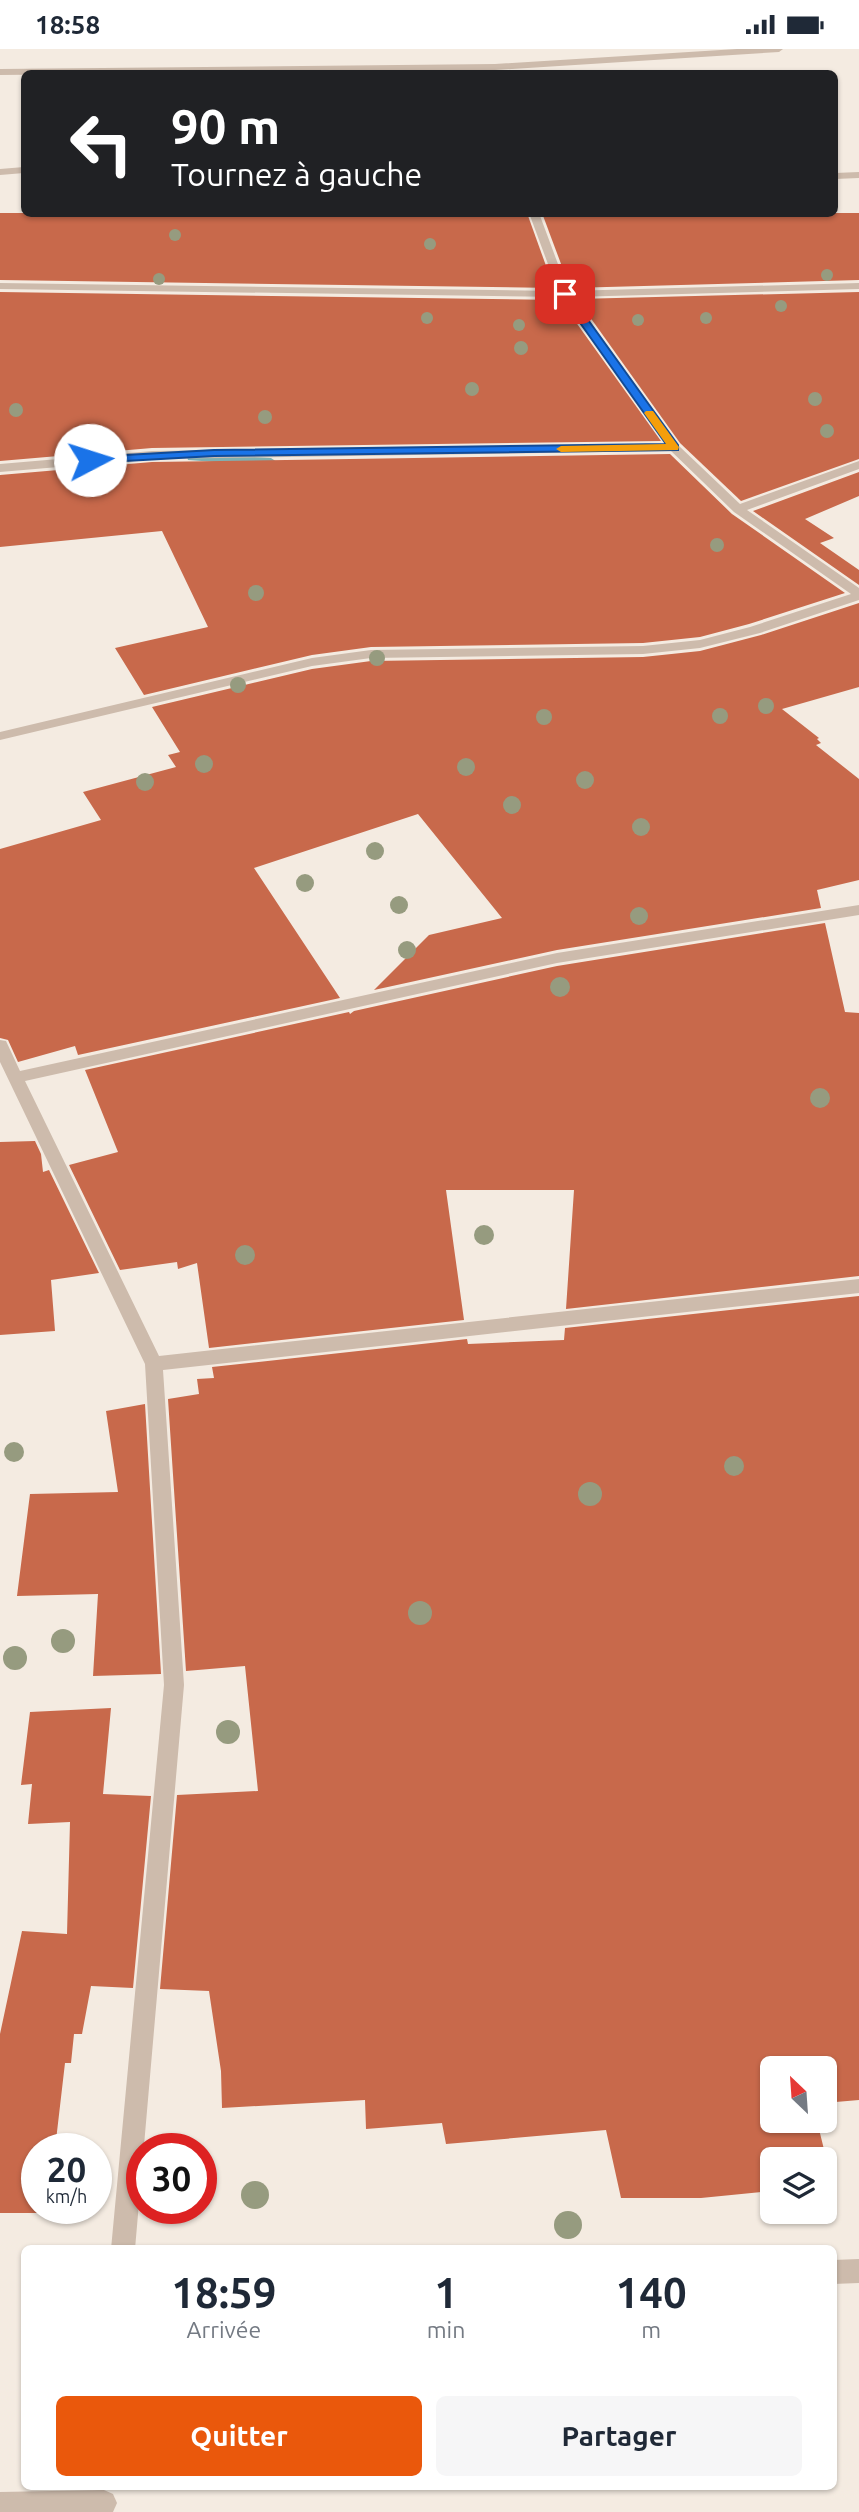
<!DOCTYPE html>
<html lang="fr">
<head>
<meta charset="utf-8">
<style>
	body { margin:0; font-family:Ubuntu,sans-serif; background:#f6f6f7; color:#1f2937; height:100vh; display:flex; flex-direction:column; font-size:26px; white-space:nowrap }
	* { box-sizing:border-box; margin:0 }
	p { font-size:23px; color:#747a83 }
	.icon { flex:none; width:38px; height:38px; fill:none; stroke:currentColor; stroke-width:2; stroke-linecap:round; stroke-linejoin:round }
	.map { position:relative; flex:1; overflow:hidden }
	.side { position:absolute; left:21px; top:2196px; width:816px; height:245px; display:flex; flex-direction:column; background:#fff; border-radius:10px; box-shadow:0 2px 5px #0004 }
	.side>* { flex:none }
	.top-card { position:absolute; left:21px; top:21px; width:817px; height:147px; border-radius:10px; box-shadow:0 2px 5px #0004; background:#202124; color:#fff; overflow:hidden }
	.needle { width:46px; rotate:335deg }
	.buttons { position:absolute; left:760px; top:2007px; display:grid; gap:14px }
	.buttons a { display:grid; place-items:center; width:77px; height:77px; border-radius:10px; background:#fff; box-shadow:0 2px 5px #0004; font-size:35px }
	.speed { position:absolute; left:21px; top:2084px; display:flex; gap:14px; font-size:35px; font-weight:700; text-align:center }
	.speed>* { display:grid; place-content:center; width:91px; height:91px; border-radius:50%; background:#fff; box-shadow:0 2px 5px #0004; line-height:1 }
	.speed small { font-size:18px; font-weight:400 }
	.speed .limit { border:10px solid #d22; background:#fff; color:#111 }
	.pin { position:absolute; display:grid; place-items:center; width:60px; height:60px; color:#fff; margin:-30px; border-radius:14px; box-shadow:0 4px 10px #0006 }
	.me { position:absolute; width:77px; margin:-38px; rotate:85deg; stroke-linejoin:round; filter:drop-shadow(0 0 5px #0008) }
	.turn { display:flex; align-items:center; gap:24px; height:147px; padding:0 35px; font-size:32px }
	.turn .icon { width:91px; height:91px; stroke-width:2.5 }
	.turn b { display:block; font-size:49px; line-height:60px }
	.eta { display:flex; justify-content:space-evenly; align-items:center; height:119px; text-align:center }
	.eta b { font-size:42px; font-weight:700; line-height:49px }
	.button { display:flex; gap:14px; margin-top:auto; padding:14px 35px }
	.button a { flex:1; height:80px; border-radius:10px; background:#ea580c; color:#fff; font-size:28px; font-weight:700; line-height:80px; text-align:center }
	.button a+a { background:#f6f6f7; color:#1f2937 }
	.status { display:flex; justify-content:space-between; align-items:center; height:49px; padding:0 35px; background:#fff; direction:ltr }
	.status svg { height:19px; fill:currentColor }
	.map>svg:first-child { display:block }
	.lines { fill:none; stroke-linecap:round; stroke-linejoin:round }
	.stream { fill:#7fb0b2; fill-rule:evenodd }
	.building { fill:#c8694b }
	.street { fill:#cdbbac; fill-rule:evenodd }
	.tree { fill:#969b7f }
	.route { fill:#1a73e8; stroke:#114b97; stroke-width:2 }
	.slow { fill:#f59e0b }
</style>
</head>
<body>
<div class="status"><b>18:58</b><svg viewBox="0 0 49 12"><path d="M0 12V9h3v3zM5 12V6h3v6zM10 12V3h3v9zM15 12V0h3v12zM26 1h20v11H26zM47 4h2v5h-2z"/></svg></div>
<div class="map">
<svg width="859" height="2463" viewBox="0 0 859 2463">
	<rect width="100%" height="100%" fill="#f4ebe1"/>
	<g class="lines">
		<polygon class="stream" points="193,404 271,409 277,413 271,417 188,411 187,408"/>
	</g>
	<g class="building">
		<polygon points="0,164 527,164 554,239 0,231"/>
		<polygon points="542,164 859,164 859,231 570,239"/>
		<polygon points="0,243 560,251 661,392 152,399 0,412"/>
		<polygon points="859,243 859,410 741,452 680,394 577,250"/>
		<polygon points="670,405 732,465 845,544 749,575 700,588 643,594 371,598 312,606 144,646 115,599 208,578 162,482 0,498 0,426 152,413"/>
		<polygon points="859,423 859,447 805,470 834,489 820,494 859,521 859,536 753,462"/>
		<polygon points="859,554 859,638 782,660 819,689 817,690 821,694 816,696 859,730 859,831 817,841 821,859 557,901 374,941 429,886 502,869 418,765 254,819 340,949 78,1006 75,997 18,1013 8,991 0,989 0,800 101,771 83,743 176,718 168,706 180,703 152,658 312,620 371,612 643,608 700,602 761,586"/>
		<polygon points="825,874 845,963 859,964 859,1227 566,1260 574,1141 446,1141 464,1271 209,1299 197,1214 178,1220 177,1213 120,1221 69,1116 118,1103 85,1021 349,963 350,965 354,962 557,917"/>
		<polygon points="35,1092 41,1105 43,1123 49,1121 99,1224 51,1231 55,1282 0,1286 0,1093"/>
		<polygon points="859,1247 859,2051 824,2054 824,2020 772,2020 772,2072 817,2072 833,2137 824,2138 824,2110 772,2110 772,2142 701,2149 621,2149 606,2081 446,2095 442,2074 366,2080 365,2051 222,2059 221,2022 209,1942 160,1940 177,1746 258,1742 245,1617 186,1622 168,1350 199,1345 197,1330 214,1329 212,1318 467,1290 468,1295 564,1291 565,1279"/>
		<polygon points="145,1355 161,1625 93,1627 98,1545 17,1547 30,1445 118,1443 106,1362"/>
		<polygon points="111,1659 103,1745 151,1747 133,1939 91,1937 82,1985 74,1985 71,2014 65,2014 55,2100 37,2100 37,2160 50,2160 50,2164 0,2164 0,1985 22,1882 67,1885 70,1773 28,1775 32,1735 21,1736 30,1663"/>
	</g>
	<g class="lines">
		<g class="street">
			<polygon points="737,0 783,0 779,3 495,21 0,26 0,20 495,15"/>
			<polygon points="24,118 24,124 0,126 0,120"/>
			<polygon points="859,123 859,129 835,130 835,124"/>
			<polygon points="529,164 539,164 568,242 859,234 859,240 572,248 678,396 740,455 859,412 859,420 747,461 859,539 859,551 760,584 700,599 643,605 371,609 312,617 0,691 0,683 312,609 371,601 643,597 700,591 750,578 851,545 734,463 671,402 152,410 0,423 0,415 152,402 666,395 561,248 0,240 0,234 558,242"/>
			<polygon points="859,856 859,866 557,914 25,1032 159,1307 859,1230 859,1244 163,1321 184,1636 135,2200 111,2200 164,1636 145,1315 0,1013 0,991 6,992 20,1022 557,904"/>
			<polygon points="859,2210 859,2234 833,2235 833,2211"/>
			<polygon points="104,2441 113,2445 117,2454 113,2463 0,2463 0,2443"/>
		</g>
	</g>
	<g class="tree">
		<circle cx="175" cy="186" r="6"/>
		<circle cx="430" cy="195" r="6"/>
		<circle cx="827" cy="226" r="6"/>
		<circle cx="159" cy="230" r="6"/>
		<circle cx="781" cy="257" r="6"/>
		<circle cx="427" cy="269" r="6"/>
		<circle cx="706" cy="269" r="6"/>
		<circle cx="638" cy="271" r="6"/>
		<circle cx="519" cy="276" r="6"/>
		<circle cx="521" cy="299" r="7"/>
		<circle cx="472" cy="340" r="7"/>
		<circle cx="815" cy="350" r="7"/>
		<circle cx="16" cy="361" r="7"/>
		<circle cx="265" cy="368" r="7"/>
		<circle cx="827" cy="382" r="7"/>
		<circle cx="717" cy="496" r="7"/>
		<circle cx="256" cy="544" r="8"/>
		<circle cx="377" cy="609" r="8"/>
		<circle cx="238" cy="636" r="8"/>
		<circle cx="766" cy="657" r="8"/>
		<circle cx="720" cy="667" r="8"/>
		<circle cx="544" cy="668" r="8"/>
		<circle cx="204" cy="715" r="9"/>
		<circle cx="466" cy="718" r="9"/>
		<circle cx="585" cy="731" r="9"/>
		<circle cx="145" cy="733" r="9"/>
		<circle cx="512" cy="756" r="9"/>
		<circle cx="641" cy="778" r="9"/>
		<circle cx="375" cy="802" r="9"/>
		<circle cx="305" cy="834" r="9"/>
		<circle cx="399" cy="856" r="9"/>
		<circle cx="639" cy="867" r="9"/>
		<circle cx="407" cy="901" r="9"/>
		<circle cx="560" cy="938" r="10"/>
		<circle cx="820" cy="1049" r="10"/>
		<circle cx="484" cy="1186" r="10"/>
		<circle cx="245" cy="1206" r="10"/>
		<circle cx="14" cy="1403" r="10"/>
		<circle cx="734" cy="1417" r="10"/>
		<circle cx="590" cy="1445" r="12"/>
		<circle cx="420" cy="1564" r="12"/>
		<circle cx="63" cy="1592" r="12"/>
		<circle cx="15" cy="1609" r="12"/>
		<circle cx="228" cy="1683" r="12"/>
		<circle cx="255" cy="2146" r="14"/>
		<circle cx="568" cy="2176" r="14"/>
	</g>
	<polygon class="route" points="561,243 568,243 678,396 678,401 214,407 90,414 85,411 90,408 214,401 666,395 561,247"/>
	<polygon class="slow" points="646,362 653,362 679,398 678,401 561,403 556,400 561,397 666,395 644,364"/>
</svg>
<div class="buttons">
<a><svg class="needle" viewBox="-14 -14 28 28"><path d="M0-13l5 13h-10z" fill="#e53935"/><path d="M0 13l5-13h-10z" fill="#747a83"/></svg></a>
<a><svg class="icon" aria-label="layers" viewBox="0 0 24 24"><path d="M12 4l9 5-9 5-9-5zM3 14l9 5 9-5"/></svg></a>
</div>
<div class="speed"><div>20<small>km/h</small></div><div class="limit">30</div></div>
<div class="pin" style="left:565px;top:245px;background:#d93025"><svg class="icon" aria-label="arrive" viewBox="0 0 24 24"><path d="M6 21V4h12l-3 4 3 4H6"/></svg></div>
<svg class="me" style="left:90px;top:411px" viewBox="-20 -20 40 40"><circle r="19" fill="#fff"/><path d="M0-13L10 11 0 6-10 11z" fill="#1a73e8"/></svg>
<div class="top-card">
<div class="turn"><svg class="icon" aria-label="left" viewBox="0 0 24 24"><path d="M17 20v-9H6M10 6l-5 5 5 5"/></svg><div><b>90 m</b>Tournez à gauche</div></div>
</div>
<section class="side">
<div class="eta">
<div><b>18:59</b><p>Arrivée</p></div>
<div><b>1</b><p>min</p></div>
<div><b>140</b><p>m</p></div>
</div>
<div class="button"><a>Quitter</a><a>Partager</a></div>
</section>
</div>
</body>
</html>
